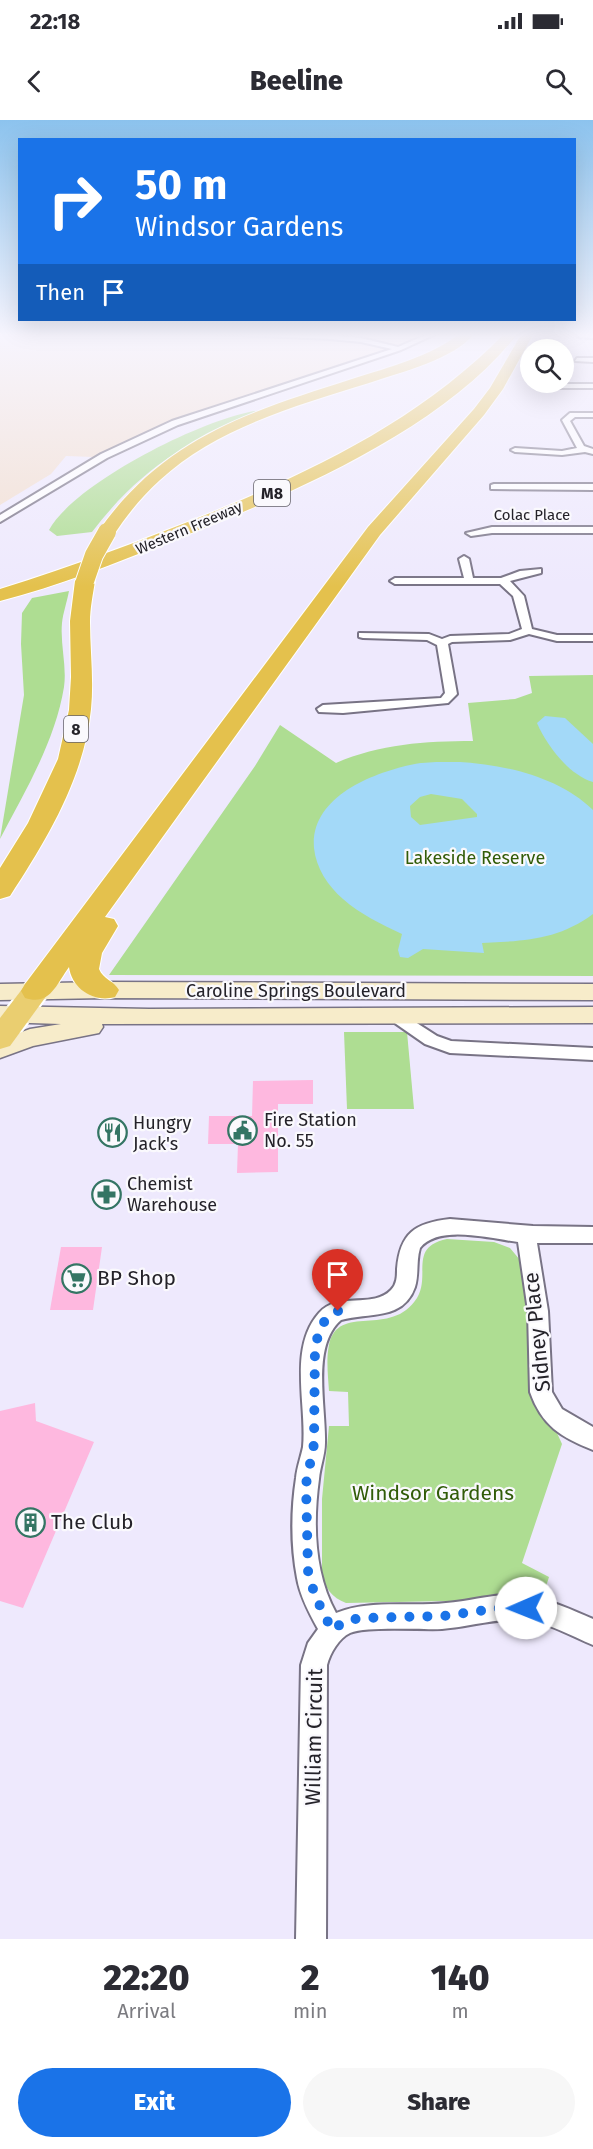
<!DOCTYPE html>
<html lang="en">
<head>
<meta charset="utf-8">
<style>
	body { margin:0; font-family:"Fira Sans",sans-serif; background:#f7f7f7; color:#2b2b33; height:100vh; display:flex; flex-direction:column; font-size:22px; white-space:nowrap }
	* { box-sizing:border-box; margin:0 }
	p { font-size:20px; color:#7c7c81 }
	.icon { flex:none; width:33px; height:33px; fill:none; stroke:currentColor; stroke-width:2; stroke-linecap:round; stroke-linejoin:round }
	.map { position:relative; height:1819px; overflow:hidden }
	.panel { display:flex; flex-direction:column; background:#fff; flex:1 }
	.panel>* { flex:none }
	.top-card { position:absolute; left:18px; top:18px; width:558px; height:183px; border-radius:0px; box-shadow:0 6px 24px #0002; background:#1a73e8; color:#fff; overflow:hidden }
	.controls { position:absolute; left:520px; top:219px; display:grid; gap:12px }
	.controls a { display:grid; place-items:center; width:54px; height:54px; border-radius:50%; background:#fff; box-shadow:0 6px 24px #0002; font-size:30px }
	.pin { position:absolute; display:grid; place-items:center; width:51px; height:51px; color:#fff; margin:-62px -26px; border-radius:50% 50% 50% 0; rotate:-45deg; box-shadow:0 0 6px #0007 }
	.pin .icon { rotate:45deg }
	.me { position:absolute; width:66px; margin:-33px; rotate:269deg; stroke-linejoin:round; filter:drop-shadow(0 0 4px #0008) }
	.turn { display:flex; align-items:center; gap:21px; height:126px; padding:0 18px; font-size:27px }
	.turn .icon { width:78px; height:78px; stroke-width:2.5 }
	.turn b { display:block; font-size:42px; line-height:51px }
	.then { display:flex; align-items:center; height:57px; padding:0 18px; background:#0003; gap:12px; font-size:22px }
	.eta { display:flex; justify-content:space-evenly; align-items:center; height:102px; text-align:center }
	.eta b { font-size:36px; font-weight:800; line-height:42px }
	.action { display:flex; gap:12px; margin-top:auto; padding:12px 18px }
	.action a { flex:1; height:69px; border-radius:36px; background:#1a73e8; color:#fff; font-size:24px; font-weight:800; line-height:69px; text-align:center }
	.action a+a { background:#f7f7f7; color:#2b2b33 }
	.status { display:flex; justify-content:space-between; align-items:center; height:42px; padding:0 30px; background:#fff; direction:ltr }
	.status svg { height:16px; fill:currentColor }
	header { display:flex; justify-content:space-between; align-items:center; height:78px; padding:0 18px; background:#fff; font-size:27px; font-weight:800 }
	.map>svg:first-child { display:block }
	.industrial { fill:#f2decf }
	.green { fill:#aedd92 }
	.water { fill:#a3d9f8; fill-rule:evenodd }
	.building { fill:#feb8df }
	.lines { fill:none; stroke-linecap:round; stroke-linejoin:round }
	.minor-casing { stroke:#787385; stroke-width:4 }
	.secondary-casing { stroke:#787385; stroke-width:3 }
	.trunk-casing { stroke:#fff; stroke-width:4 }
	.motorway-casing { stroke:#fff; stroke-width:2 }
	.minor { fill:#fff; fill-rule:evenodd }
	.secondary { fill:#f7ecca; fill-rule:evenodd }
	.trunk { fill:#eace70; fill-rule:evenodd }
	.motorway { fill:#e4c14d; fill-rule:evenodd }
	.motorway-bridge-casing { stroke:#fff; stroke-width:20; stroke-linecap:butt }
	.motorway-bridge { stroke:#e4c14d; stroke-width:18 }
	.route { stroke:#1a73e8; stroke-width:10; stroke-dasharray:0 18 }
	.labels { text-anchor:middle; stroke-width:4.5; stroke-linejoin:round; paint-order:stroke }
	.far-street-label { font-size:15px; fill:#242229; stroke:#faf9fd }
	.shield { fill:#faf9fd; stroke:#646269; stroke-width:1.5 }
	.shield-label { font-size:16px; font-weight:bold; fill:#242229 }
	.park-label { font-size:18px; fill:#315c08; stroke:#faf9fd }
	.street-label { font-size:18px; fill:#242229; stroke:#faf9fd }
	.poi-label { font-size:18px; fill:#242229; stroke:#faf9fd; text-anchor:start }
	.near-poi-label { font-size:21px; fill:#242229; stroke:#faf9fd; text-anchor:start }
	.near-street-label { font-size:21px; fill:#242229; stroke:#faf9fd }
	.near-park-label { font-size:21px; fill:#315c08; stroke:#faf9fd }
</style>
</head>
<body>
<div class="status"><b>22:18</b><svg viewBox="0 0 49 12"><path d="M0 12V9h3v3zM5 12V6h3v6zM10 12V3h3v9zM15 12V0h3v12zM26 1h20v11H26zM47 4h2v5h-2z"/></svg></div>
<header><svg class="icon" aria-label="back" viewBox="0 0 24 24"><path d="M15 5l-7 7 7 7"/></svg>Beeline<svg class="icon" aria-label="search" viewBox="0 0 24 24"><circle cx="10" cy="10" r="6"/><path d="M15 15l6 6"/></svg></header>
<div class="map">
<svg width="593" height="1819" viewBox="0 0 593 1819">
	<rect width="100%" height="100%" fill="#eee9fd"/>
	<polygon class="industrial" points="0,213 425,213 407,223 165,303 94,337 66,336 51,354 0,385"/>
	<g class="green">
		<path d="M263,290C189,320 141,348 92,412L57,416L49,410C74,363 211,294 263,290Z"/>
		<path d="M69,471C67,482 63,493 62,503C60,524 67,546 64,567C55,622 25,671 0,719L24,575L21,524L22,493L32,478Z"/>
		<path d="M593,555V856L109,855L255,646L280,605L336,643C380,624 425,621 473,621L468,583L515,579L532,573L529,556Z"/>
		<polygon points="344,912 407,912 414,989 347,989"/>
		<path d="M447,1119L494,1122L510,1128L520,1140L531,1208L530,1262L545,1299L557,1313L562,1324L522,1443L549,1457L542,1479L346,1483C332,1478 324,1467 322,1453V1379L329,1306H349L348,1272L329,1271C328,1256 326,1239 329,1225C338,1182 391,1219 417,1178C431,1155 408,1127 447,1119Z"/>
	</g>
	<g class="water">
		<path d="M545,596L565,598L593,624V662C569,655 547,626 537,603Z"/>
		<path d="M460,642C506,645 559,657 593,690V794C558,820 524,821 482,823L484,833L423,829L408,838L400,837L398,830L402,814C381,804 360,794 343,779C328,766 316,748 314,728C310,678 370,654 410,645C426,641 444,642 460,642ZM431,674L462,679L477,694V697L420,705L411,697L410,686L420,677Z"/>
	</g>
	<g class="building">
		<polygon points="313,960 313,984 278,984 278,1052 237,1053 238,1024 208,1024 209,996 252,996 253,961"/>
		<polygon points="61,1127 102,1127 93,1190 50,1190"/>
		<polygon points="35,1283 36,1301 94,1322 23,1488 0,1481 0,1291"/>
	</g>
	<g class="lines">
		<defs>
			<g id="minor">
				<polygon points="197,213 330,215 361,218 398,227 430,213 438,213 401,230 178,305 107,338 0,402 0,395 101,334 172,301 392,229 361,222 330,219"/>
				<polygon points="593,214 593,218 578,217"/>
				<polygon points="577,238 593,238 593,242 575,241"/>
				<polygon points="560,264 593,264 593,268 557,268"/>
				<polygon points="570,293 593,293 593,297 575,297 570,301 584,326 593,329 593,334 585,332 562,335 515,332 511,330 515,328 562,331 577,328 562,300"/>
				<polygon points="494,364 593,364 593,370 491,369 491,365"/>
				<polygon points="492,407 593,407 593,413 492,413 471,416 466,413"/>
				<polygon points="464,436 469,439 473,458 501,458 520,451 541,449 541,453 510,461 524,476 532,509 557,515 593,515 593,521 557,521 529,514 510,520 452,522 448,524 457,574 448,583 343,593 319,592 317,589 323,585 441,578 445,573 437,525 427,520 363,518 359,517 359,513 429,514 442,519 450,516 509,514 522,509 513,476 500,464 395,464 390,461 395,458 464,458 459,439"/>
				<polygon points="395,889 437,916 451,921 593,928 593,940 450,933 425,924 389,899 387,895 389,891"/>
				<path d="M450,1099L533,1106L593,1107V1123H537L548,1191L552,1272L562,1289L593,1307V1330C561,1317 542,1306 530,1272L528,1191L518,1122C491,1119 439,1104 420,1128C416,1141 419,1154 415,1167C403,1201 369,1192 341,1200C311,1226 326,1286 325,1323C325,1335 320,1347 319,1359C313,1403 314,1453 336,1493C370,1479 409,1487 446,1483C472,1481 501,1471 528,1476C551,1480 572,1490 593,1499V1525C571,1516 548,1502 524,1500C496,1498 469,1507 442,1509C421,1510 367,1506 350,1513C339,1518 330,1533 327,1545L326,1819H296L301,1545L308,1523L318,1509C309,1493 300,1476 297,1458C291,1427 291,1390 296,1358C297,1347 301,1337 303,1327C307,1285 288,1228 319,1193C338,1171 373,1189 391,1170C397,1164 397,1156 397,1149C400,1113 415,1103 450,1099Z"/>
			</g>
			<g id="secondary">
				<polygon points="104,862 593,864 593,880 104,878 0,880 0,864"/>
				<polygon points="0,886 149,889 593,887 593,903 102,904 103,907 99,913 33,926 0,938 0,920 30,909 61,904 0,902"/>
			</g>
			<polygon id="trunk" points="36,861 46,864 50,871 10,926 0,929 0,898 26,864"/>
			<g id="motorway">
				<path d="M461,213H475C453,240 401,252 369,263C298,285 216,308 160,360C141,377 127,395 113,416H101L98,412C163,318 249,292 352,259C390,247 429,237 461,213Z"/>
				<path d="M505,213H518C443,311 284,377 171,421C116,443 58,466 0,481V469C74,446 146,419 218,390C325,345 423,297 505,213Z"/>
				<path d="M522,213H534L503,269L484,295L380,415L105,797L114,799L118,806L102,833L99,849C103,859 114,861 119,870L115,877C94,883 72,869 69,847C56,865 50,886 25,878L21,871L25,864L368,407L474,289L490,268Z"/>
				<path d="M85,455L92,457L95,461C93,474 90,488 90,502C90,531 94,560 91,589C84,658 47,719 10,776L0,779V748L28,703L58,639L69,590L71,557L70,501L75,461L78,457Z"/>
			</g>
		</defs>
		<use href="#minor" class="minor-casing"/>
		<use href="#secondary" class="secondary-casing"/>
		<use href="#trunk" class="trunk-casing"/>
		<use href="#motorway" class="motorway-casing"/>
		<use href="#minor" class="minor"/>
		<use href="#secondary" class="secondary"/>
		<use href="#trunk" class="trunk"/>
		<use href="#motorway" class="motorway"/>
		<defs>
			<polyline id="motorway-bridge" points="85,461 94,435 107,412"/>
		</defs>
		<use href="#motorway-bridge" class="motorway-bridge-casing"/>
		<use href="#motorway-bridge" class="motorway-bridge"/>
	</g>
	<linearGradient id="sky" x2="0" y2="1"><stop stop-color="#8cc3ee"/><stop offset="0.46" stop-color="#f7f5fe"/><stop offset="1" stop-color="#f7f5fe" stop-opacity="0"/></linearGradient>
	<rect width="593" height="467" fill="url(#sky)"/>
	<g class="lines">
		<polyline class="route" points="338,1191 327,1198 322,1205 315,1225 314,1324 306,1364 308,1451 315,1476 332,1510 344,1502 359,1498 444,1496 500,1488 526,1488"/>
	</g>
	<defs>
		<symbol id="civic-ring" viewBox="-11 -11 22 22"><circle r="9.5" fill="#faf9fd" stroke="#347564" stroke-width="1.5"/><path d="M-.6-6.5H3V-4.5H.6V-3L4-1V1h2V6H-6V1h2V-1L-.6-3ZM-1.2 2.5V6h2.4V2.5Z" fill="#347564"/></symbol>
		<symbol id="restaurant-ring" viewBox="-11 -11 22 22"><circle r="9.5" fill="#faf9fd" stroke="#347564" stroke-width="1.5"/><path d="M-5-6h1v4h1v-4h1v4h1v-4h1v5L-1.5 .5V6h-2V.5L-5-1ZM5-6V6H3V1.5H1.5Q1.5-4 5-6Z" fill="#347564"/></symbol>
		<symbol id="pharmacy-ring" viewBox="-11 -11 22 22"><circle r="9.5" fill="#faf9fd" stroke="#347564" stroke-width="1.5"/><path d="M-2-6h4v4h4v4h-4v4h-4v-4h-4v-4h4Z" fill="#347564"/></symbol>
		<symbol id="supermarket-ring" viewBox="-11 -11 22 22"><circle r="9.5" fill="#faf9fd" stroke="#347564" stroke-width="1.5"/><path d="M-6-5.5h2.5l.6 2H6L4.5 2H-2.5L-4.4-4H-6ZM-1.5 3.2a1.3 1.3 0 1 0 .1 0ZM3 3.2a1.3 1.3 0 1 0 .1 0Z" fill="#347564"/></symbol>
		<symbol id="building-ring" viewBox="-11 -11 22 22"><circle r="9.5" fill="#faf9fd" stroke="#347564" stroke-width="1.5"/><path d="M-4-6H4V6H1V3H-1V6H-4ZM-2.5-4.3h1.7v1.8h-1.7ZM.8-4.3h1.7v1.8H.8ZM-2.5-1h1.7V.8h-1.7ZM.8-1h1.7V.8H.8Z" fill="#347564"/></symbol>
	</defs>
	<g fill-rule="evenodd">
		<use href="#civic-ring" x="226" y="994" width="33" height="33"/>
		<use href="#restaurant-ring" x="96" y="996" width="33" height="33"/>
		<use href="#pharmacy-ring" x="90" y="1058" width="33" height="33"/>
		<use href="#supermarket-ring" x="60" y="1142" width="33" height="33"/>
		<use href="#building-ring" x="14" y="1386" width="33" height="33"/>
	</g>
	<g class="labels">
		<g class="far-street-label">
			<text x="532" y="400">Colac Place</text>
			<text transform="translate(189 408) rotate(-23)" y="5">Western Freeway</text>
		</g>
		<g class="shield">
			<rect x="254" y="360" width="36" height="26" rx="4.5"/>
			<rect x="64" y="596" width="24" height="26" rx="4.5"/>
		</g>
		<g class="shield-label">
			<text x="272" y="379">M8</text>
			<text x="76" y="615">8</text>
		</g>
		<g class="park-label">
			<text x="475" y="744">Lakeside Reserve</text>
		</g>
		<g class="street-label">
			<text x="296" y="877">Caroline Springs Boulevard</text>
		</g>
		<g class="poi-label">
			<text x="264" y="1006">Fire Station<tspan x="264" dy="21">No. 55</tspan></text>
			<text x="133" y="1009">Hungry<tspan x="133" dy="21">Jack's</tspan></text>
			<text x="127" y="1070">Chemist<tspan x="127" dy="21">Warehouse</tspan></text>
		</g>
		<g class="near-poi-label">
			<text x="97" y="1165">BP Shop</text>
			<text x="51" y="1409">The Club</text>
		</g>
		<g class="near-street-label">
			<text transform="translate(537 1212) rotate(-96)" y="7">Sidney Place</text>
			<text transform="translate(314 1617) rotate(-89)" y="7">William Circuit</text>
		</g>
		<g class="near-park-label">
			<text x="433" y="1380">Windsor Gardens</text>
		</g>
	</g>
</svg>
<div class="controls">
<a><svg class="icon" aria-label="search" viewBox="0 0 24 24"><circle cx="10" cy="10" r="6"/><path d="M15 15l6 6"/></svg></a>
</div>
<div class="pin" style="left:338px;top:1191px;background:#d93025"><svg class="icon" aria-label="arrive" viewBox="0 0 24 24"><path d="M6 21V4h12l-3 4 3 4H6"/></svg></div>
<svg class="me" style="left:526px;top:1488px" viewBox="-20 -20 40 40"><circle r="19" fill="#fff"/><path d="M0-13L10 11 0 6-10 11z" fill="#1a73e8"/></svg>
<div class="top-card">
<div class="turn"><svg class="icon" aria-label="right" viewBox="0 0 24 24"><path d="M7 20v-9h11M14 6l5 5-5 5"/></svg><div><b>50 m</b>Windsor Gardens</div></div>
<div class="then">Then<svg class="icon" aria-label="arrive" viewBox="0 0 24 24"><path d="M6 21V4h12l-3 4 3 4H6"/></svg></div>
</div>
</div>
<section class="panel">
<div class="eta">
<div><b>22:20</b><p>Arrival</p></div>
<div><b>2</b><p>min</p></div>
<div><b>140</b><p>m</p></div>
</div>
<div class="action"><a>Exit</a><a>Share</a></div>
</section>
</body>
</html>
